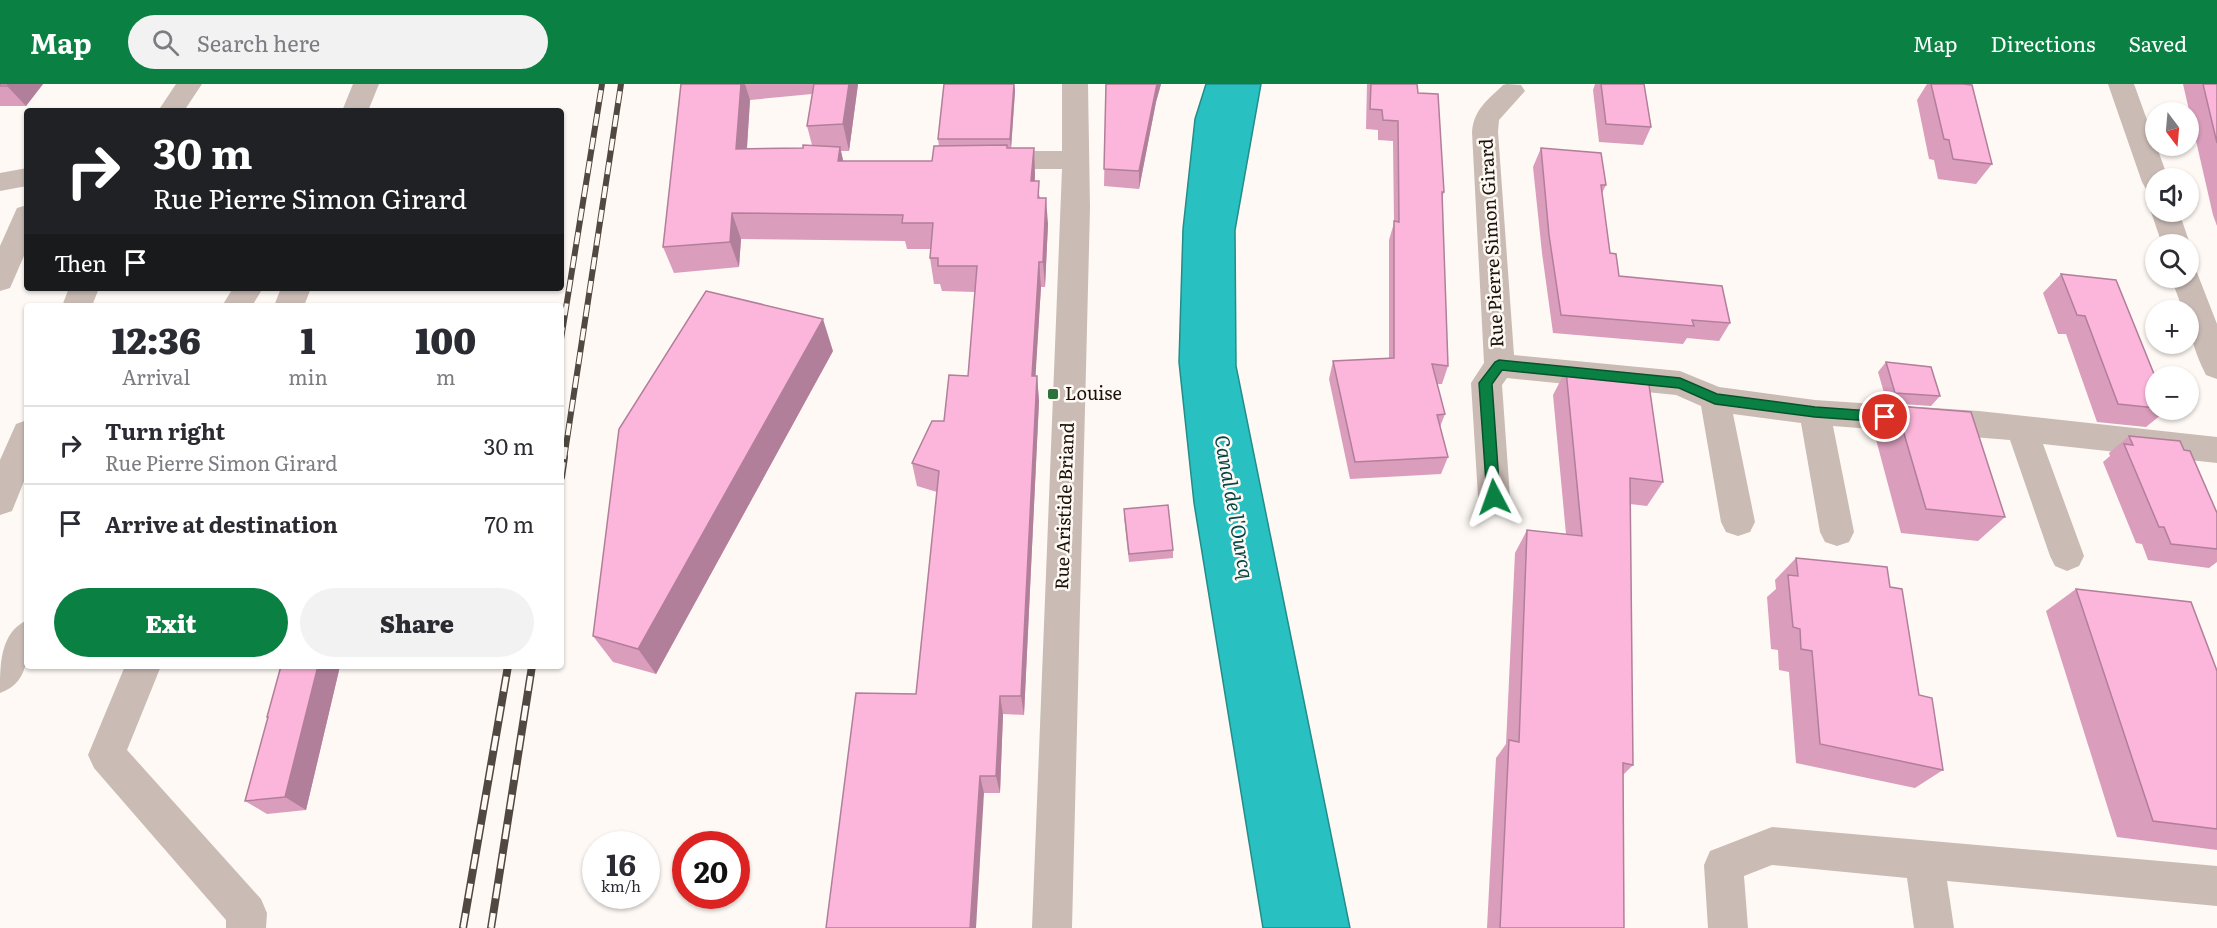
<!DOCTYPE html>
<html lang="en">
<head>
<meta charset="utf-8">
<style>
	body { margin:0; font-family:Literata,serif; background:#f2f2f3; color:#2b2b33; height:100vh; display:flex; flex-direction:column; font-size:22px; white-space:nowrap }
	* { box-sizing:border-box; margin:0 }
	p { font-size:20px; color:#7c7c81 }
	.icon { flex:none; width:33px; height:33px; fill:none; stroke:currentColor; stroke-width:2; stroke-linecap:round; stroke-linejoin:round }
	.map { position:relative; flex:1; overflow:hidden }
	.sheet { position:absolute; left:24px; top:219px; width:540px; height:366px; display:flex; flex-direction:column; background:#fff; border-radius:6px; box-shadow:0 2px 4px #0004 }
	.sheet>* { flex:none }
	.hud { position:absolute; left:24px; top:24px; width:540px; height:183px; border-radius:6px; box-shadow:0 2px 4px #0004; background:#202124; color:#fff; overflow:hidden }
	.needle { width:39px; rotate:164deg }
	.fabs { position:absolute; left:2145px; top:18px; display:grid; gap:12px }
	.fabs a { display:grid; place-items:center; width:54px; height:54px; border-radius:50%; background:#fff; box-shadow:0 2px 4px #0004; font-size:30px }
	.speed { position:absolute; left:582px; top:747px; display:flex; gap:12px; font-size:30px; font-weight:700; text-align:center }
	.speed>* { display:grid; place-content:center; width:78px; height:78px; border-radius:50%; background:#fff; box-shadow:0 2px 4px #0004; line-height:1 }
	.speed small { font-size:15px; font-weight:400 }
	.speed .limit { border:9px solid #d22; background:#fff; color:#111 }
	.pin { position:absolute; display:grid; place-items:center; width:51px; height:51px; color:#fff; margin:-26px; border:3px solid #fff; border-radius:50%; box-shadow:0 2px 6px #0007 }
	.me { position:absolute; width:66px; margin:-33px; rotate:356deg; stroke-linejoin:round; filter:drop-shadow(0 0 4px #0008) }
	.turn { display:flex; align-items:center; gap:21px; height:126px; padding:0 30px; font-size:27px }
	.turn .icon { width:78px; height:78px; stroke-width:2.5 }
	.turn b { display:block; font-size:42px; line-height:51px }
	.then { display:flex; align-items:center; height:57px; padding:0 30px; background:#0003; gap:12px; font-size:22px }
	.eta { display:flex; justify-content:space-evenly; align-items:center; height:102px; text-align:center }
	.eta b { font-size:36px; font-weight:800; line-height:42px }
	.action { display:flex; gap:12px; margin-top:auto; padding:12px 30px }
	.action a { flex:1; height:69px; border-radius:36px; background:#0b8043; color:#fff; font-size:24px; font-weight:800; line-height:69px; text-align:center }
	.action a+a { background:#f2f2f3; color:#2b2b33 }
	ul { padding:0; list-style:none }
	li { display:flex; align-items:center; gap:18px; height:78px; padding:0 30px; border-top:2px solid #e1e1e2 }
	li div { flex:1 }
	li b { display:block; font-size:22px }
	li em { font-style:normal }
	header { display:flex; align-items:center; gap:36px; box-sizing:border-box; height:84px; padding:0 30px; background:#0b8043; color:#fff }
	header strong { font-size:28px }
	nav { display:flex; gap:33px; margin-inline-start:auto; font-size:21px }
	.search { width:420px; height:54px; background:#f2f2f3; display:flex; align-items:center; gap:15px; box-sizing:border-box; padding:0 21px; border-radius:33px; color:#7c7c81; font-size:22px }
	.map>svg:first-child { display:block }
	.water { fill:#28c0c0; stroke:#248c89; stroke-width:1.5 }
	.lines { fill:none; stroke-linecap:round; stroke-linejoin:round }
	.minor { fill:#cabbb5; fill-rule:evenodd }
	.rail-far1-casing { stroke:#514941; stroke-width:6 }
	.rail-casing { stroke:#514941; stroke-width:8 }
	.rail-far1 { stroke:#fef9f4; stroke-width:4; stroke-dasharray:12; stroke-linecap:butt }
	.rail { stroke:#fef9f4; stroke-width:5; stroke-dasharray:15; stroke-linecap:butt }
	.wall { fill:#da9dbc; fill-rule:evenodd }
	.shaded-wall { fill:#b17f99 }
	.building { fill:#fdb6db; stroke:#b17f99; stroke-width:1.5 }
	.route { fill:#0b8043; stroke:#07532c; stroke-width:1.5 }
	.poi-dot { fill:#2d713d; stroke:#fef9f4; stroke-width:2 }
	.labels { text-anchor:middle; stroke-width:5; stroke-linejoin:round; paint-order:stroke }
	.street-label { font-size:18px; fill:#1a1109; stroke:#fef9f4 }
	.poi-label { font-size:18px; fill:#1a1109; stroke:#fef9f4; text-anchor:start }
	.water-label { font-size:20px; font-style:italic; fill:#054647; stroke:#fef9f4 }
</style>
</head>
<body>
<header>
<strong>Map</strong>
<div class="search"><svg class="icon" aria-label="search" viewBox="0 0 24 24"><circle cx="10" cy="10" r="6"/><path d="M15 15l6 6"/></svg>Search here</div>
<nav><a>Map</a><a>Directions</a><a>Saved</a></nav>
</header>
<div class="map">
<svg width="2217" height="844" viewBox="0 0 2217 844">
	<rect width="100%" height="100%" fill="#fef9f4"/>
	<polygon class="water" points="1206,0 1261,0 1235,146 1236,282 1350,844 1263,844 1194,419 1179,278 1183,145 1195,35"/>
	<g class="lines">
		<g class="minor">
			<polygon points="176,0 202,0 184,27 158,27"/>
			<polygon points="353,0 379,0 368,27 342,27"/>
			<polygon points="1062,0 1088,0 1090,124 1072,844 1032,844 1062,85 991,85 981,83 978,76 981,69 991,67 1062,67"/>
			<path d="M1507,0L1521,1L1525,7L1499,36L1498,48L1514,271L1680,287L1719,303L1815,316L1979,327L2217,353V379L2043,360L2084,472L2079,482L2067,487L2055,482L2050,472L2010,356L1833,342L1854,448L1849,458L1837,462L1825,458L1820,448L1801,339L1733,330L1755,438L1750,448L1738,452L1726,448L1721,438L1701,322L1676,311L1507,294L1502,301L1510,413L1506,423L1494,427L1482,423L1478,413L1471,299L1484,279L1472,48C1474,25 1487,17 1503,1Z"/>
			<polygon points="2108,0 2134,0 2168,94 2156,94 2156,107 2146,105 2142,98"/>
			<polygon points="27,84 27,102 0,107 0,89"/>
			<polygon points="27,121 27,165 10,204 0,207 0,162 17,124"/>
			<polygon points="2155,121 2156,128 2179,128 2190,160 2188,163 2188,160 2162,160 2151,128"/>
			<path d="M2188,184L2196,186L2217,240V295L2206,291C2196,271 2188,249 2188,226H2183L2171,194H2188Z"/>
			<polygon points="69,204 99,204 92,222 62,222"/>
			<polygon points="233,204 263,204 252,222 222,222"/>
			<polygon points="281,204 311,204 304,222 274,222"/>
			<polygon points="27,336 27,390 12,427 0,431 0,376 16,340"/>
			<path d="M27,536C27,566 33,597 0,609C0,580 0,549 27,536Z"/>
			<polygon points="125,582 161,582 127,666 261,815 267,829 266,844 226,844 226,836 94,684 88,671"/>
			<polygon points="1772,743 2217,782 2217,822 1947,797 1954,844 1914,844 1907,794 1772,781 1744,792 1748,844 1708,844 1704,781 1710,767"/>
		</g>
		<defs>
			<g id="rail-far1">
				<polyline points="561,255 602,0"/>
				<polyline points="564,375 621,0"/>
			</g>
			<g id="rail">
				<polyline points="561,393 564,373"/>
				<polyline points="463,844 508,582"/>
				<polyline points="491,844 532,582"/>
			</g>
		</defs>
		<use href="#rail-far1" class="rail-far1-casing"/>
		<use href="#rail" class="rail-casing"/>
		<use href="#rail-far1" class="rail-far1"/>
		<use href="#rail" class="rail"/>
	</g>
	<g class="wall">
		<polygon points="0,0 43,0 26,22 0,22"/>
		<path d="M681,0H858L849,67H841L843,77H932L939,62L938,55L944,0H1014L1015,7L1011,64H1034L1035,97L1048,140L1045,203H1041L1035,292H1037L1039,317L1024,631L1003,630L1000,709H984L916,610L937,408L917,402L912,379L944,337L968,292L975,208L942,207L940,200H934L930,174L931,165H907L905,157L741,155L739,183L674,189L663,163ZM812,10L807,42L812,61L803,64L747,65L750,16Z"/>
		<polygon points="1106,0 1161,0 1156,18 1139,105 1104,102"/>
		<polygon points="1367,0 1417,0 1418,9 1444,108 1442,114 1448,282 1442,300 1437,300 1445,330 1440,343 1448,373 1441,390 1350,395 1329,295 1333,277 1389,274 1389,156 1394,139 1393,57 1378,56 1378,46 1366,45"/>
		<polygon points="1595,0 1644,0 1651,43 1643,61 1599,58 1593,6"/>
		<polygon points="1927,0 1963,0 1992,80 1976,100 1938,95 1934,76 1929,75 1917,16"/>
		<polygon points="2183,0 2217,0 2217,142 2213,131"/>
		<polygon points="1541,64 1606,101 1602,109 1610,169 1619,192 1730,239 1719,257 1687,254 1683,260 1553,249 1542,169 1533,83"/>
		<polygon points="2061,190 2156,324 2156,326 2167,326 2146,343 2097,338 2066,250 2058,250 2043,209"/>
		<polygon points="833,267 656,590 613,578 593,552"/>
		<polygon points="1886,278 1940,312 1931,322 1887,319 1878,288"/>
		<polygon points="1566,286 1663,398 1647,422 1630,420 1633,681 1623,691 1624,844 1487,844 1496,674 1506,660 1515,469 1527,446 1566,450 1553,311"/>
		<polygon points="1896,322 2005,433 1978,457 1901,449 1874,348"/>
		<polygon points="2129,352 2184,366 2217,429 2217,478 2209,484 2148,476 2142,460 2136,459 2103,378 2110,372 2109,369"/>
		<polygon points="1124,425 1173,466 1173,474 1129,478 1124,433"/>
		<polygon points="1796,474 1890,503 1919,611 1943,686 1915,704 1796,679 1789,588 1779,586 1778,566 1771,565 1767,513 1776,505 1775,496"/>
		<polygon points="2076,505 2217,587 2217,766 2117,753 2046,527"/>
		<polygon points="281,582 340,582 306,726 267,730 245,717 268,635 267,633"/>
	</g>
	<g class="shaded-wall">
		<polygon points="9,0 43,0 26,22 7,2"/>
		<polygon points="741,0 745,0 750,16 745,91 736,65"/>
		<polygon points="849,0 858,0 849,67 843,40"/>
		<polygon points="1014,0 1015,7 1011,65 1010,55"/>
		<polygon points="1157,0 1161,0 1156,18 1139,105 1139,87"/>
		<polygon points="840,63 846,89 838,77"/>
		<polygon points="1034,64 1035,90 1033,123 1031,97"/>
		<polygon points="1046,114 1048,140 1045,203 1043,178"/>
		<polygon points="732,129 741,155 739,183 730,158"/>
		<polygon points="1039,178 1041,203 1034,317 1032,292"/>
		<polygon points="823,235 833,267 656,590 638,565"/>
		<polygon points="1037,292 1039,317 1024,631 1021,612"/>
		<polygon points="318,582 340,582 306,726 285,713"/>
		<polygon points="1000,612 1003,630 1000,709 996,692"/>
		<polygon points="980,692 984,709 976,844 970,844"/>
	</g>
	<g class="building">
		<polygon points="0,0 9,0 7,2 0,2"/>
		<polygon points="681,0 741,0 736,65 803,64 803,61 840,63 838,77 932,77 934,62 1007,61 1007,64 1034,64 1031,97 1039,97 1038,114 1046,114 1043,178 1039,178 1032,292 1037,292 1021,612 1000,612 996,692 980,692 970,844 826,844 856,609 916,610 939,387 912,379 932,337 944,337 949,291 968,292 977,182 938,182 938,174 930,174 933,139 902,139 903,131 732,129 730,158 663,163"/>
		<polygon points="814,0 849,0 843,40 807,42"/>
		<polygon points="944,0 1014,0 1010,55 938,55"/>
		<polygon points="1106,0 1157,0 1139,87 1104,85"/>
		<polygon points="1371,0 1417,0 1418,9 1438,10 1444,108 1442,108 1448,282 1432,280 1445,330 1437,331 1448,373 1355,378 1333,277 1394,274 1394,137 1399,138 1398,37 1383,36 1382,26 1370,25"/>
		<polygon points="1601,0 1644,0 1651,43 1606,40"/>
		<polygon points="1931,0 1963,0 1972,1 1992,80 1953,75 1949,56 1944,55"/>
		<polygon points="2203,0 2217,0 2217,59"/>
		<polygon points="1541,64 1601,69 1606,101 1601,101 1610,169 1616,170 1619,192 1722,202 1730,239 1692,236 1694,242 1561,231 1549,151"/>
		<polygon points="2061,190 2116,196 2156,295 2156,324 2118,320 2085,232 2077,231"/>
		<polygon points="706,207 823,235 638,565 593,552 619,345"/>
		<polygon points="1886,278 1931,283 1940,312 1895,309"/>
		<polygon points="1566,286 1648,294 1663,398 1630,394 1633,681 1623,679 1624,844 1500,844 1509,656 1519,658 1527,446 1582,452"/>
		<polygon points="1896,322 1971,328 2005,433 1926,425"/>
		<polygon points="2129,352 2180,357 2184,366 2190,367 2217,429 2217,465 2171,460 2164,443 2159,443 2124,360 2133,361"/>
		<polygon points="1168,421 1173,466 1129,470 1124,425"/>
		<polygon points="1796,474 1887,483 1890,503 1902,505 1919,611 1932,614 1943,686 1820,660 1812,567 1801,565 1800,545 1793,543 1788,491 1798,492"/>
		<polygon points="2076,505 2191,518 2217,587 2217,745 2153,737"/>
		<polygon points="281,582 318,582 285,713 245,717 268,633 267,633"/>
	</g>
	<polygon class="route" points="1499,276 1680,294 1717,310 1815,323 1885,328 1892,333 1885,338 1815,333 1715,320 1679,304 1502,286 1492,300 1500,413 1499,417 1489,417 1487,413 1479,299 1495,278"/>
	<rect class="poi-dot" x="1047" y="304" width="12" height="12" rx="3"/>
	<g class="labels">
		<g class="street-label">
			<text transform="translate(1492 159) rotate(-93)" y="6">Rue Pierre Simon Girard</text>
			<text transform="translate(1065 422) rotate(-88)" y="6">Rue Aristide Briand</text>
		</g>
		<g class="poi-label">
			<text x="1065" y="316">Louise</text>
		</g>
		<g class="water-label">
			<text transform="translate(1234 423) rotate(80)" y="7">Canal de l'Ourcq</text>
		</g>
	</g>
</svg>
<div class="fabs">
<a><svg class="needle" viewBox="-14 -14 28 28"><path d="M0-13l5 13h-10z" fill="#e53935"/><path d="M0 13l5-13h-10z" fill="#7c7c81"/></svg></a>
<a><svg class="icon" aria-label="sound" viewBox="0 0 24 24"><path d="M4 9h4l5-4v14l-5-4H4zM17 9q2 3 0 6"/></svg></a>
<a><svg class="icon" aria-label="search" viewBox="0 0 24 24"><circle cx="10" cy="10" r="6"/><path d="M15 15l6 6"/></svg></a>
<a>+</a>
<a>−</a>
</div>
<div class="speed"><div>16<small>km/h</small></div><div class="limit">20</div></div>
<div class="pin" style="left:1885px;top:333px;background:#d93025"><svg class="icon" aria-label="arrive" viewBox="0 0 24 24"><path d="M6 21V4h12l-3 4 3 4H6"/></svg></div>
<svg class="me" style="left:1494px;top:413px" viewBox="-20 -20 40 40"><path d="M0-17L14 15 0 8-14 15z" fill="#0b8043" stroke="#fff" stroke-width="4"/></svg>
<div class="hud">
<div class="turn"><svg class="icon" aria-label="right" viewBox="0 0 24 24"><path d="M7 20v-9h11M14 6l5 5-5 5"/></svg><div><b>30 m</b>Rue Pierre Simon Girard</div></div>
<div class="then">Then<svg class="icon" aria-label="arrive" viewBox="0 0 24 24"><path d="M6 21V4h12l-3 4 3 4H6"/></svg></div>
</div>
<section class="sheet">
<div class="eta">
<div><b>12:36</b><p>Arrival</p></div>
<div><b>1</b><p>min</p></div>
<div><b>100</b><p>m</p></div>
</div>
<ul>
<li><svg class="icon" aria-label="right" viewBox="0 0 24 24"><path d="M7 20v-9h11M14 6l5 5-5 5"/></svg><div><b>Turn right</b><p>Rue Pierre Simon Girard</p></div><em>30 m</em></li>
<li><svg class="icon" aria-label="arrive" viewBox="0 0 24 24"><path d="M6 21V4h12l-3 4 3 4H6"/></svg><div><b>Arrive at destination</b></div><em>70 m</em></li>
</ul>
<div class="action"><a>Exit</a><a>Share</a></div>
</section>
</div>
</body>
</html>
